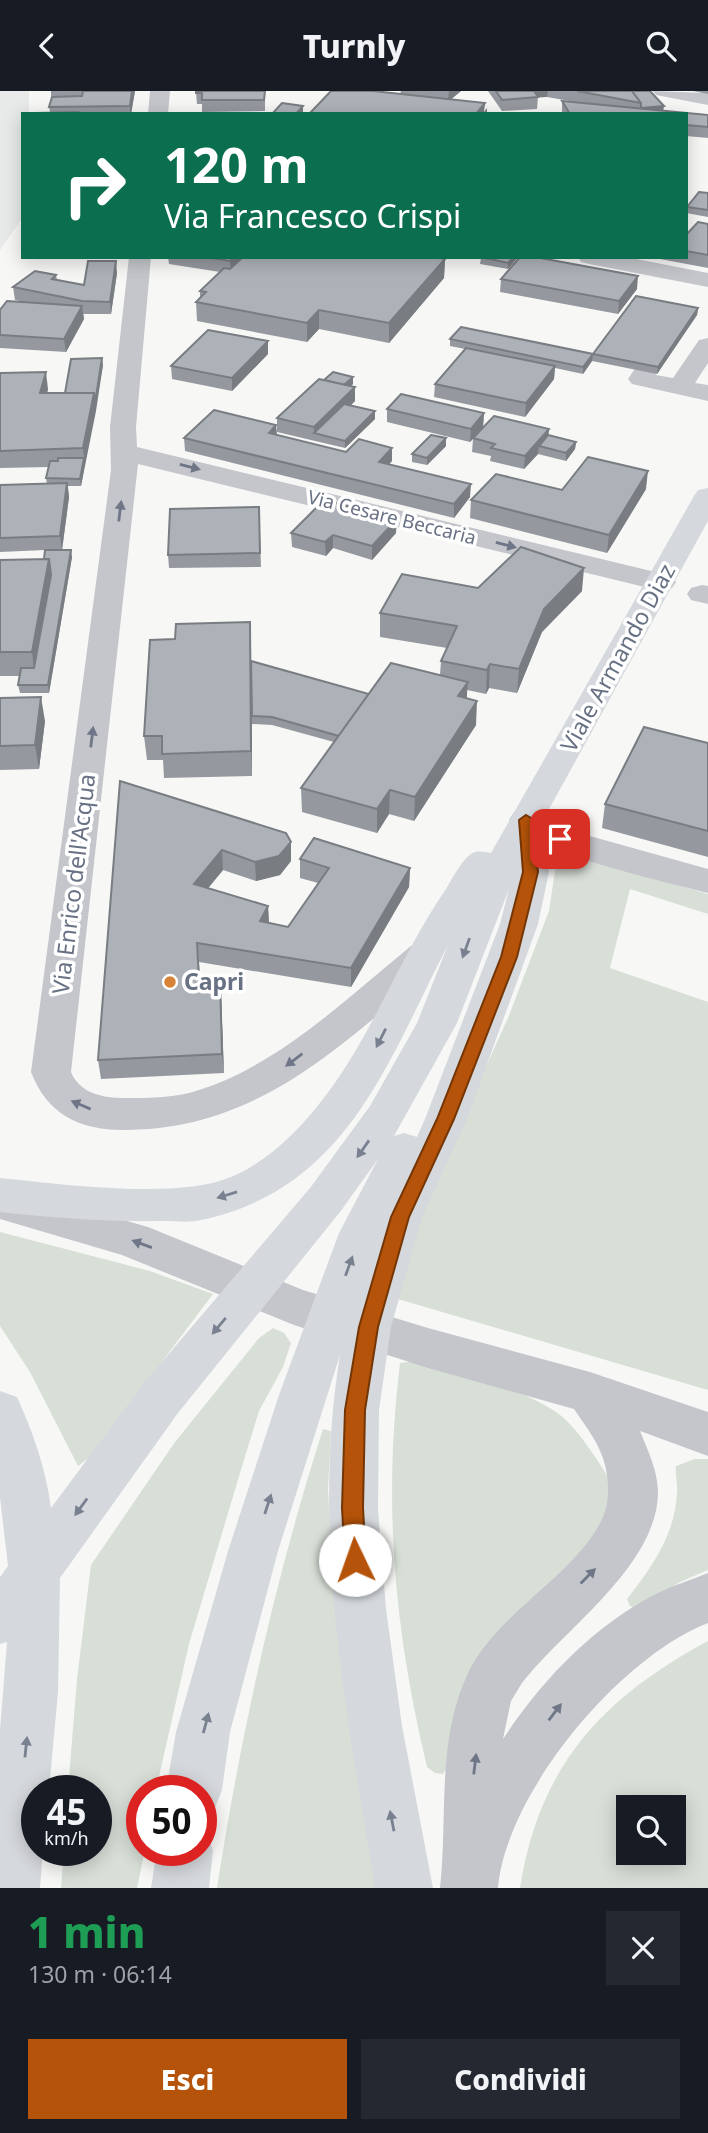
<!DOCTYPE html>
<html lang="it">
<head>
<meta charset="utf-8">
<style>
	body { margin:0; font-family:"Noto Sans",sans-serif; background:#242831; color:#f1f3f6; height:100vh; display:flex; flex-direction:column; font-size:26px; white-space:nowrap }
	* { box-sizing:border-box; margin:0 }
	p { font-size:23px; color:#9ea1a6 }
	.icon { flex:none; width:38px; height:38px; fill:none; stroke:currentColor; stroke-width:2; stroke-linecap:round; stroke-linejoin:round }
	.map { position:relative; height:1797px; overflow:hidden }
	.panel { display:flex; flex-direction:column; background:#171b24; flex:1 }
	.panel>* { flex:none }
	.hud { position:absolute; left:21px; top:21px; width:667px; height:147px; border-radius:0px; box-shadow:0 4px 18px #0003; background:#0b6e4f; color:#fff; overflow:hidden }
	.tools { position:absolute; left:616px; top:1704px; display:grid; gap:14px }
	.tools a { display:grid; place-items:center; width:70px; height:70px; border-radius:0px; background:#171b24; box-shadow:0 4px 18px #0003; font-size:35px }
	.speed { position:absolute; left:21px; top:1684px; display:flex; gap:14px; font-size:35px; font-weight:700; text-align:center }
	.speed>* { display:grid; place-content:center; width:91px; height:91px; border-radius:50%; background:#171b24; box-shadow:0 4px 18px #0003; line-height:1 }
	.speed small { font-size:18px; font-weight:400 }
	.speed .limit { border:10px solid #d22; background:#fff; color:#111 }
	.pin { position:absolute; display:grid; place-items:center; width:60px; height:60px; color:#fff; margin:-30px; border-radius:14px; box-shadow:0 4px 10px #0006 }
	.me { position:absolute; width:77px; margin:-38px; rotate:357deg; stroke-linejoin:round; filter:drop-shadow(0 0 5px #0008) }
	.turn { display:flex; align-items:center; gap:24px; height:147px; padding:0 28px; font-size:32px }
	.turn .icon { width:91px; height:91px; stroke-width:2.5 }
	.turn b { display:block; font-size:49px; line-height:60px }
	.round { display:grid; place-items:center; flex:none; width:74px; height:74px; border-radius:0px; background:#242831 }
	.summary { display:flex; align-items:center; justify-content:space-between; height:119px; padding:0 28px }
	h1 { font-size:42px; font-weight:800; line-height:52px; color:#1e9e55 }
	.primary-button { display:flex; gap:14px; margin-top:auto; padding:14px 28px }
	.primary-button a { flex:1; height:80px; border-radius:0px; background:#b45309; color:#fff; font-size:28px; font-weight:800; line-height:80px; text-align:center }
	.primary-button a+a { background:#242831; color:#f1f3f6 }
	header { display:flex; justify-content:space-between; align-items:center; height:91px; padding:0 28px; background:#171b24; font-size:32px; font-weight:800 }
	.map>svg:first-child { display:block }
	.built { fill:#e8e9e9 }
	.green { fill:#d8dfd7; fill-rule:evenodd }
	.lines { fill:none; stroke-linecap:round; stroke-linejoin:round }
	.minor { fill:#c4c6cb; fill-rule:evenodd }
	.major { fill:#d5d8dc; fill-rule:evenodd }
	.wall { fill:#95999f }
	.shaded-wall { fill:#797d82 }
	.building { fill:#adb2b9; stroke:#797d82; stroke-width:2 }
	.oneway { fill:#6e7688 }
	.oneway2 { fill:#798191 }
	.route { fill:#b45309; stroke:#753606; stroke-width:2 }
	.poi-dot { fill:#d78236; stroke:#fff; stroke-width:2.5 }
	.labels { text-anchor:middle; stroke-width:7; stroke-linejoin:round; paint-order:stroke }
	.far-street-label { font-size:19px; fill:#697284; stroke:#fff }
	.street-label { font-size:23px; fill:#697284; stroke:#fff }
	.poi-label { font-size:23px; font-weight:bold; fill:#697284; stroke:#fff; text-anchor:start }
</style>
</head>
<body>
<header><svg class="icon" aria-label="back" viewBox="0 0 24 24"><path d="M15 5l-7 7 7 7"/></svg>Turnly<svg class="icon" aria-label="search" viewBox="0 0 24 24"><circle cx="10" cy="10" r="6"/><path d="M15 15l6 6"/></svg></header>
<div class="map">
<svg width="708" height="1797" viewBox="0 0 708 1797">
	<rect width="100%" height="100%" fill="#f7f8f6"/>
	<polygon class="built" points="0,0 29,0 29,23 23,23 23,126 0,159"/>
	<g class="green">
		<polygon points="558,760 708,803 708,823 630,798 610,877 708,911 708,1299 398,1208 410,1156 435,1087 508,927 549,820"/>
		<polygon points="0,1141 150,1180 213,1203 91,1365 78,1375 30,1281 0,1235"/>
		<polygon points="273,1237 284,1242 291,1252 283,1276 259,1320 240,1382 189,1553 156,1699 142,1699 142,1759 145,1759 137,1797 61,1797 64,1759 96,1759 96,1699 68,1699 77,1588 91,1474 175,1351 259,1247"/>
		<path d="M415,1270C458,1284 509,1293 548,1316C567,1326 581,1345 593,1363C604,1379 613,1391 615,1411L443,1683L435,1682L427,1676C394,1538 383,1413 400,1272Z"/>
		<path d="M323,1338L331,1340L328,1398L333,1496L380,1797H217C241,1642 275,1488 323,1338Z"/>
		<path d="M695,1368H708V1479L680,1491L638,1519L630,1515L627,1508C652,1476 675,1444 677,1402C678,1393 675,1384 676,1375Z"/>
		<path d="M708,1550V1797H520C539,1675 602,1607 708,1550ZM628,1717H674V1762H628Z"/>
	</g>
	<g class="lines">
		<g class="minor">
			<polygon points="150,0 170,0 168,23 148,23"/>
			<polygon points="653,0 708,2 708,14 656,4"/>
			<path d="M129,166H151L136,336L137,356L672,485L676,491L672,497L661,500L138,373L71,981C80,1003 104,1007 125,1007C150,1007 175,1007 199,999C280,973 346,908 411,855L424,851L437,855L443,864L437,873C342,954 257,1040 123,1039C79,1039 47,1023 31,981L111,379L110,336Z"/>
			<polygon points="578,166 626,166 708,182 708,196 589,173 581,171"/>
			<polygon points="708,247 708,272 695,292 708,294 708,310 632,293 628,288 636,276 645,273 654,276 656,284 673,287 699,249"/>
			<polygon points="702,494 708,495 708,513 691,509 687,503 691,497"/>
			<path d="M526,718L538,721L572,740L708,778V802C666,791 529,761 509,729L514,721Z"/>
			<path d="M0,1094L148,1136L303,1199L428,1237L590,1281L708,1321V1365L640,1340C648,1360 658,1380 658,1402C657,1475 564,1538 522,1592L511,1610L503,1648C542,1589 594,1534 658,1502C674,1494 691,1489 708,1482V1532C620,1566 506,1702 498,1797H440C448,1725 436,1650 468,1582C497,1521 577,1484 603,1426C610,1410 609,1390 605,1374C600,1353 586,1336 574,1318L428,1277L294,1234L122,1164L0,1128Z"/>
		</g>
		<g class="major">
			<path d="M708,397V430L543,729L549,781L538,833L467,1028L422,1126L391,1236L379,1319L378,1417L386,1518L402,1635L433,1797H375C346,1621 311,1442 340,1264L278,1460L230,1641L222,1699L214,1719L201,1724V1699H166L176,1641L228,1460L279,1304L339,1142L378,1068L340,1121L178,1322L60,1487L58,1601L49,1699H37V1759H43L40,1797H0V1639L7,1551L0,1553V1486L8,1475L0,1406V1300L17,1306C33,1341 46,1378 51,1417L144,1292L310,1097L370,1015L417,932L448,854C387,972 347,1098 201,1129C189,1132 176,1130 164,1130C109,1131 55,1127 0,1121V1087C60,1093 177,1109 231,1086C269,1070 299,1039 323,1008C373,944 400,864 446,798C452,788 461,770 471,763C477,759 485,761 491,762L694,405L698,399ZM509,798L500,833L425,1028L417,1046L404,1042L394,1045L457,932Z"/>
			<polygon points="201,1737 205,1739 213,1759 209,1797 151,1797 157,1759 201,1759"/>
		</g>
	</g>
	<g class="wall">
		<polygon points="51,0 135,0 131,23 36,23 50,21 49,16 71,5 51,5"/>
		<polygon points="265,0 265,20 202,21 202,13 197,13 196,2"/>
		<polygon points="401,0 461,0 451,8 485,12 484,17 400,3"/>
		<polygon points="488,0 648,0 663,20 708,24 708,47 686,45 686,23 562,23 562,10 581,12 547,6 538,6 537,18 502,20"/>
		<polygon points="693,0 708,0 708,3"/>
		<polygon points="708,102 708,126 686,122 687,116"/>
		<polygon points="708,133 708,177 660,168 660,166 686,166 686,144"/>
		<polygon points="168,166 436,166 445,168 444,187 389,252 319,238 307,251 197,230 196,211 200,206 200,200 220,181 169,173"/>
		<polygon points="518,166 508,178 480,173 481,167"/>
		<polygon points="117,182 111,223 83,223 84,228 66,261 0,257 0,219 29,212 15,209 13,196 56,184 57,189 84,194"/>
		<polygon points="501,188 637,198 618,223 500,201"/>
		<polygon points="698,217 697,224 657,283 592,270 583,283 555,277 554,288 525,326 434,306 435,293 465,258 450,255 450,248 593,263"/>
		<polygon points="268,250 268,263 232,300 172,288 171,275"/>
		<polygon points="103,274 81,395 68,395 69,406 62,459 72,466 49,602 20,602 18,594 20,585 0,585 0,469 44,468 45,459 0,461 0,394 47,393 46,387 49,376 0,377 0,282 48,298 47,302 65,302"/>
		<polygon points="353,293 351,295 355,310 350,315 375,328 345,357 277,341 277,327"/>
		<polygon points="387,318 484,322 483,336 549,338 548,344 576,351 575,358 566,370 538,363 524,378 490,370 491,365 472,361 473,348 470,351 387,331"/>
		<polygon points="276,334 277,344 346,361 392,370 389,373 470,406 454,427 185,360 184,347"/>
		<polygon points="446,347 446,355 427,374 412,371 412,363"/>
		<polygon points="646,398 607,462 470,427 471,409 562,399"/>
		<polygon points="259,416 261,476 169,477 168,464"/>
		<polygon points="291,442 396,442 372,469 333,457 326,465 292,456"/>
		<polygon points="478,497 582,500 542,541 517,602 489,597 486,603 467,599 467,607 476,634 414,730 389,723 377,742 302,721 301,697 334,651 272,634 252,633 252,627 252,685 164,687 163,669 147,669 144,645 175,548 250,531 251,570 369,603 440,584 441,570 447,557 380,546 380,522"/>
		<polygon points="0,607 45,630 39,678 0,679"/>
		<polygon points="708,652 708,766 602,737 605,713"/>
		<polygon points="120,690 291,751 291,770 280,784 256,790 223,779 208,797 268,815 269,832 288,836 318,792 300,787 300,768 410,777 409,796 351,896 199,871 200,888 221,906 224,982 101,988 98,969"/>
	</g>
	<g class="shaded-wall">
		<polygon points="132,0 135,0 131,23 130,23 130,15"/>
		<polygon points="449,0 461,0 448,11"/>
		<polygon points="530,0 548,0 547,6 530,7"/>
		<polygon points="485,12 484,21 487,17 487,23 476,23"/>
		<polygon points="303,15 303,21 301,23 296,23"/>
		<polygon points="664,15 663,21 641,17"/>
		<polygon points="234,166 247,166 231,182 230,170"/>
		<polygon points="513,166 518,166 508,178 508,172"/>
		<polygon points="445,168 444,187 389,252 389,232"/>
		<polygon points="116,170 117,182 111,223 110,211"/>
		<polygon points="638,185 637,198 618,223 619,210"/>
		<polygon points="82,215 84,228 66,261 64,248"/>
		<polygon points="698,217 697,224 657,283 658,276"/>
		<polygon points="319,219 319,238 307,251 307,232"/>
		<polygon points="268,250 268,263 232,300 232,287"/>
		<polygon points="593,263 592,270 583,283 583,276"/>
		<polygon points="102,267 103,274 96,320 81,395 80,388 84,367 83,357 94,302"/>
		<polygon points="555,275 554,288 525,326 526,312"/>
		<polygon points="46,281 48,298 43,320 40,302"/>
		<polygon points="353,286 353,293 339,306 339,299"/>
		<polygon points="355,296 355,310 320,344 314,342 314,350 314,336"/>
		<polygon points="375,320 375,328 345,357 345,350"/>
		<polygon points="484,322 483,336 470,351 471,338"/>
		<polygon points="276,334 277,348 269,342"/>
		<polygon points="549,338 548,351 539,355 538,363 524,378 525,365"/>
		<polygon points="446,347 446,355 427,374 427,367"/>
		<polygon points="576,351 575,358 566,370 566,362"/>
		<polygon points="392,357 392,370 378,384 379,371"/>
		<polygon points="648,380 646,398 607,462 609,444"/>
		<polygon points="67,392 69,406 62,459 60,445"/>
		<polygon points="471,393 470,406 454,427 454,413"/>
		<polygon points="397,428 396,442 372,469 372,455"/>
		<polygon points="333,444 333,457 326,465 325,451"/>
		<polygon points="71,459 72,466 49,602 48,594"/>
		<polygon points="49,468 52,491 35,585 32,561"/>
		<polygon points="584,477 582,500 542,541 517,602 519,578 544,518"/>
		<polygon points="250,531 251,555 252,685 251,660"/>
		<polygon points="490,573 489,597 486,603 487,579"/>
		<polygon points="468,591 466,615 458,605"/>
		<polygon points="41,606 45,630 39,678 35,654"/>
		<polygon points="477,610 476,634 414,730 415,706"/>
		<polygon points="390,699 389,723 377,742 377,718"/>
		<polygon points="291,751 291,770 280,784 256,790 255,771"/>
		<polygon points="222,759 223,779 196,812 194,793"/>
		<polygon points="410,777 409,796 351,896 351,877"/>
		<polygon points="268,815 269,834 260,830"/>
		<polygon points="220,887 221,906 224,982 222,963"/>
	</g>
	<g class="building">
		<polygon points="83,0 132,0 130,15 49,16 52,6 82,5"/>
		<polygon points="196,0 265,0 264,9 202,9 202,2 196,2"/>
		<polygon points="331,0 373,0 485,12 476,23 309,23"/>
		<polygon points="496,0 534,0 538,6 502,9"/>
		<polygon points="577,0 632,0 641,12"/>
		<polygon points="632,0 650,0 664,15 641,17 641,12"/>
		<polygon points="562,10 708,24 708,36 686,34 686,23 570,23"/>
		<polygon points="282,12 303,15 296,23 272,23"/>
		<polygon points="78,21 77,23 36,23 36,22"/>
		<polygon points="699,101 708,102 708,119 687,116"/>
		<polygon points="698,131 708,133 708,164 686,160 686,144"/>
		<polygon points="205,166 234,166 230,170"/>
		<polygon points="243,166 436,166 445,168 389,232 319,219 307,232 196,211 206,201 200,200 224,177 230,178"/>
		<polygon points="481,166 513,166 508,172"/>
		<polygon points="520,166 535,166 638,185 619,210 501,188"/>
		<polygon points="88,170 116,170 110,211 82,210 13,196 35,180 56,184 52,188 84,194"/>
		<polygon points="636,205 698,217 658,276 593,263"/>
		<polygon points="7,210 82,215 64,248 0,244 0,219"/>
		<polygon points="461,236 593,263 583,276 450,248"/>
		<polygon points="208,239 268,250 232,287 171,275"/>
		<polygon points="466,257 555,275 526,312 435,293"/>
		<polygon points="102,267 95,312 94,302 65,302 71,268"/>
		<polygon points="46,281 40,302 94,302 83,357 0,360 0,282"/>
		<polygon points="333,281 353,286 344,294 324,289"/>
		<polygon points="319,288 355,296 314,336 277,327"/>
		<polygon points="401,303 484,322 471,338 387,318"/>
		<polygon points="344,313 375,320 345,350 314,342"/>
		<polygon points="214,319 276,334 269,342 346,361 359,348 392,357 379,371 471,393 454,413 184,347"/>
		<polygon points="494,325 549,338 525,365 491,357 495,353 473,347"/>
		<polygon points="431,344 446,347 427,367 412,363"/>
		<polygon points="548,344 576,351 566,362 539,355"/>
		<polygon points="588,366 648,380 609,444 471,409 496,383 562,399"/>
		<polygon points="58,367 84,367 80,388 46,387 50,370 58,370"/>
		<polygon points="67,392 60,445 0,447 0,394"/>
		<polygon points="324,409 397,428 372,455 333,444 325,451 291,442"/>
		<polygon points="259,416 260,462 168,464 170,418"/>
		<polygon points="521,456 584,477 544,518 519,578 490,573 487,579 441,570 457,535 380,522 402,483 478,497"/>
		<polygon points="45,459 71,459 48,594 18,594 21,577 34,577 51,484 49,468 44,468"/>
		<polygon points="49,468 32,561 0,561 0,469"/>
		<polygon points="250,531 251,660 162,663 162,645 144,645 150,549 175,548 176,533"/>
		<polygon points="251,570 369,603 339,645 272,626 252,625"/>
		<polygon points="391,572 468,591 458,605 477,610 415,706 390,699 377,718 301,697"/>
		<polygon points="41,606 35,654 0,655 0,607"/>
		<polygon points="644,636 708,652 708,740 605,713"/>
		<polygon points="120,690 286,742 291,751 279,765 255,771 222,759 194,793 268,815 260,830 288,836 329,777 300,768 314,747 410,777 351,877 197,852 199,888 220,887 222,963 98,969"/>
	</g>
	<defs><path id="oneway-solid" d="M-6-.8H1V-3.2L6.5 0L1 3.2V.8H-6Z" transform="scale(1.75)"/></defs>
	<g class="oneway">
		<use href="#oneway-solid" transform="translate(190 376) rotate(14)"/>
		<use href="#oneway-solid" transform="translate(120 420) rotate(-83)"/>
		<use href="#oneway-solid" transform="translate(506 454) rotate(14)"/>
		<use href="#oneway-solid" transform="translate(92 646) rotate(-83)"/>
		<use href="#oneway-solid" transform="translate(294 969) rotate(143)"/>
		<use href="#oneway-solid" transform="translate(81 1014) rotate(-157)"/>
		<use href="#oneway-solid" transform="translate(142 1153) rotate(-160)"/>
		<use href="#oneway-solid" transform="translate(588 1485) rotate(-45)"/>
		<use href="#oneway-solid" transform="translate(555 1621) rotate(-53)"/>
		<use href="#oneway-solid" transform="translate(475 1673) rotate(-83)"/>
	</g>
	<g class="oneway2">
		<use href="#oneway-solid" transform="translate(466 857) rotate(110)"/>
		<use href="#oneway-solid" transform="translate(381 947) rotate(117)"/>
		<use href="#oneway-solid" transform="translate(363 1058) rotate(125)"/>
		<use href="#oneway-solid" transform="translate(227 1104) rotate(163)"/>
		<use href="#oneway-solid" transform="translate(349 1175) rotate(-70)"/>
		<use href="#oneway-solid" transform="translate(219 1235) rotate(130)"/>
		<use href="#oneway-solid" transform="translate(268 1413) rotate(-72)"/>
		<use href="#oneway-solid" transform="translate(81 1416) rotate(126)"/>
		<use href="#oneway-solid" transform="translate(206 1632) rotate(-75)"/>
		<use href="#oneway-solid" transform="translate(26 1656) rotate(-84)"/>
		<use href="#oneway-solid" transform="translate(392 1730) rotate(-101)"/>
	</g>
	<polygon class="route" points="526,724 568,748 560,753 534,740 538,781 517,866 454,1028 409,1126 378,1236 365,1319 363,1417 366,1469 362,1476 355,1479 348,1476 345,1469 342,1417 345,1319 359,1236 391,1126 437,1028 501,866 523,781 519,729"/>
	<circle class="poi-dot" cx="170" cy="891" r="7"/>
	<g class="labels">
		<g class="far-street-label">
			<text transform="translate(392 426) rotate(14)" y="7">Via Cesare Beccaria</text>
		</g>
		<g class="street-label">
			<text transform="translate(618 567) rotate(-61)" y="8">Viale Armando Diaz</text>
			<text transform="translate(74 793) rotate(-83)" y="8">Via Enrico dell'Acqua</text>
		</g>
		<g class="poi-label">
			<text x="184" y="899">Capri</text>
		</g>
	</g>
</svg>
<div class="tools">
<a><svg class="icon" aria-label="search" viewBox="0 0 24 24"><circle cx="10" cy="10" r="6"/><path d="M15 15l6 6"/></svg></a>
</div>
<div class="speed"><div>45<small>km/h</small></div><div class="limit">50</div></div>
<div class="pin" style="left:560px;top:748px;background:#d93025"><svg class="icon" aria-label="arrive" viewBox="0 0 24 24"><path d="M6 21V4h12l-3 4 3 4H6"/></svg></div>
<svg class="me" style="left:355px;top:1469px" viewBox="-20 -20 40 40"><circle r="19" fill="#fff"/><path d="M0-13L10 11 0 6-10 11z" fill="#b45309"/></svg>
<div class="hud">
<div class="turn"><svg class="icon" aria-label="right" viewBox="0 0 24 24"><path d="M7 20v-9h11M14 6l5 5-5 5"/></svg><div><b>120 m</b>Via Francesco Crispi</div></div>
</div>
</div>
<section class="panel">
<div class="summary"><div><h1>1 min</h1><p>130 m · 06:14</p></div><a class="round"><svg class="icon" aria-label="close" viewBox="0 0 24 24"><path d="M6 6l12 12M18 6L6 18"/></svg></a></div>
<div class="primary-button"><a>Esci</a><a>Condividi</a></div>
</section>
</body>
</html>
